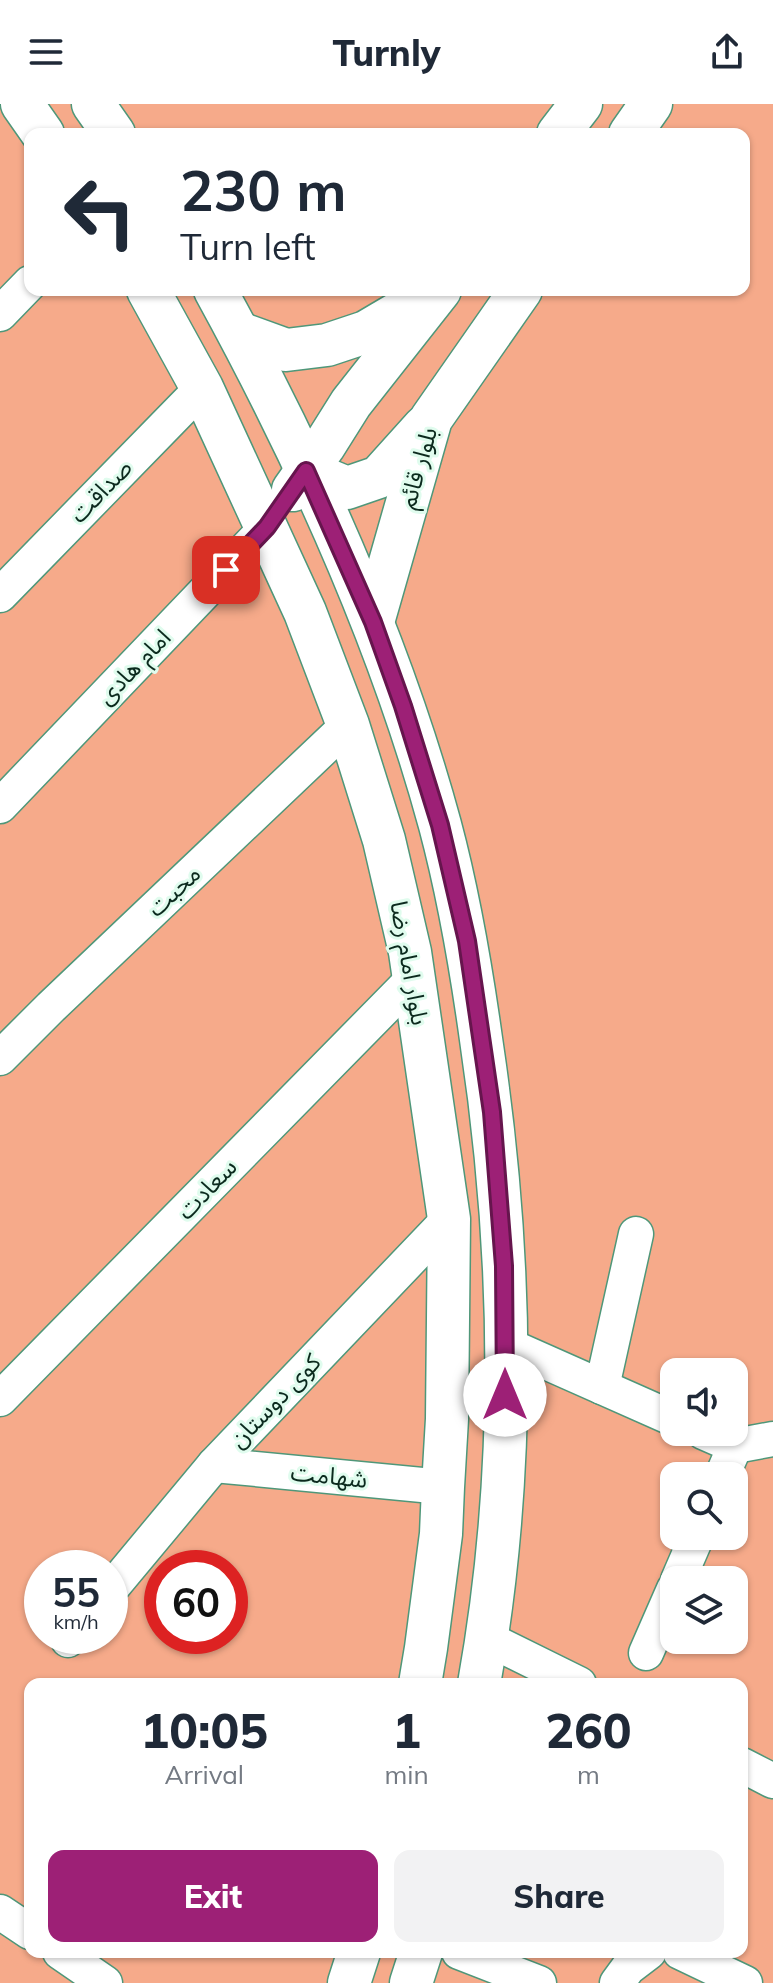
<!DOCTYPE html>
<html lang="en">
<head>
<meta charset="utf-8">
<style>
	body { margin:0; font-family:Mulish,"Noto Sans Arabic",sans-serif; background:#f2f2f3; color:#1f2937; height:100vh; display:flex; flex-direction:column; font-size:30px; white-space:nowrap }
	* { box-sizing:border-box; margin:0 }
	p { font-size:26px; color:#747a83 }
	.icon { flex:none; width:44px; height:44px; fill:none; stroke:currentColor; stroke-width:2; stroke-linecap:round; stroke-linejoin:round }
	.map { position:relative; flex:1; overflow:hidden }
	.panel { position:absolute; left:24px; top:1574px; width:724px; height:280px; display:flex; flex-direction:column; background:#fff; border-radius:16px; box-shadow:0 2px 6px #0004 }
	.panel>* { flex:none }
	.hud { position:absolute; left:24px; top:24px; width:726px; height:168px; border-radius:16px; box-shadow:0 2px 6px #0004; background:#fff; color:#1f2937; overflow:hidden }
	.tools { position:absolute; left:660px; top:1254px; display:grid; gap:16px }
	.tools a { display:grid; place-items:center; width:88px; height:88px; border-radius:16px; background:#fff; box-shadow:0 2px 6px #0004; font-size:40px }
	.speed { position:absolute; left:24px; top:1446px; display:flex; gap:16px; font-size:40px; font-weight:700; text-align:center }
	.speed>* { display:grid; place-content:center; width:104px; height:104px; border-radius:50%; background:#fff; box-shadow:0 2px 6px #0004; line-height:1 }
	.speed small { font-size:20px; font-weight:400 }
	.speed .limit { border:12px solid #d22; background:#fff; color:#111 }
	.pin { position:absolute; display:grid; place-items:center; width:68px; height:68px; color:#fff; margin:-34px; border-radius:16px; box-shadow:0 4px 12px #0006 }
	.me { position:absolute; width:88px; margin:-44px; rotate:0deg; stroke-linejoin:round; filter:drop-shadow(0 0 6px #0008) }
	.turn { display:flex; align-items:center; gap:28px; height:168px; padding:0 24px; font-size:36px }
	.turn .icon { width:104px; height:104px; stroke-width:2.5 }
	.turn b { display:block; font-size:56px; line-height:68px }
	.eta { display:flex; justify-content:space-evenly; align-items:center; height:136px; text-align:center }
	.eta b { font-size:48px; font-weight:800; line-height:56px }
	.button { display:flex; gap:16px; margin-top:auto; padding:16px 24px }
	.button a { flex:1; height:92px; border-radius:16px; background:#9d2076; color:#fff; font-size:32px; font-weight:800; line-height:92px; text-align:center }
	.button a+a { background:#f2f2f3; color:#1f2937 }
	header { display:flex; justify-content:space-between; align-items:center; height:104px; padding:0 24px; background:#fff; font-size:36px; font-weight:800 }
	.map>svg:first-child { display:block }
	.green { fill:#f6aa8a; fill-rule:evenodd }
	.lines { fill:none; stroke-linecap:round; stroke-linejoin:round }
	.minor-casing { stroke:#4f9779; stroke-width:37 }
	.major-casing { stroke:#4f9779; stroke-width:45 }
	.minor { stroke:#fff; stroke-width:34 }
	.major { stroke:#fff; stroke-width:42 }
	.route-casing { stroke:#66154d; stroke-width:20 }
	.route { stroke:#9d2076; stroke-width:14 }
	.labels { text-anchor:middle; stroke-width:6; stroke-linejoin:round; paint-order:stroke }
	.street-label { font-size:24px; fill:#0b2a1e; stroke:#e0fcee }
</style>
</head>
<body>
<header><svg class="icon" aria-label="menu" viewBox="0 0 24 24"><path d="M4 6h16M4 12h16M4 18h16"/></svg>Turnly<svg class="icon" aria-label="share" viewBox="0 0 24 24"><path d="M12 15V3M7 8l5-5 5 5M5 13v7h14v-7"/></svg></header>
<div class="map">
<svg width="773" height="1879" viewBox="0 0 773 1879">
	<rect width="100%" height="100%" fill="#b0fad8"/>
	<path class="green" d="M0,0H773V1879H0ZM30,30H744V186H30ZM674,1268H734V1328H674ZM674,1372H734V1432H674ZM42,1464H110V1532H42ZM162,1464H230V1532H162ZM674,1476H734V1536H674ZM30,1580H742V1848H30Z"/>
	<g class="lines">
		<defs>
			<g id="minor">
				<polyline points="0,210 30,179"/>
				<polyline points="0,491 202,284"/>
				<polyline points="0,702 267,423"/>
				<polyline points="0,954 51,903 348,621"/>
				<polyline points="505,1240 674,1315"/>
				<polyline points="602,1283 636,1130"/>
				<polyline points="0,1295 414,874"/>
				<polyline points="703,1328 735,1342 773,1335"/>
				<polyline points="214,1361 443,1383"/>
				<polyline points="722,1372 735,1342"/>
				<polyline points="678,1476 697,1432"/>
				<polyline points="110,1486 214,1361 449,1115"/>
				<polyline points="486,1534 579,1580"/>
				<polyline points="68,1536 72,1532"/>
				<polyline points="646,1549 674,1485"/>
				<polyline points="742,1661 773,1677"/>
				<polyline points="0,1808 30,1828"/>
				<polyline points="60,1848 105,1879"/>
				<polyline points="459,1848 539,1879"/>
				<polyline points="680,1848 745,1879"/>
				<polyline points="617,1879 628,1864 649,1848"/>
			</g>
			<g id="major">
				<polyline points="22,0 43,30"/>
				<polyline points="93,0 114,30"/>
				<polyline points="558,30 581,0"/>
				<polyline points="630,30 651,0"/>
				<polyline points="148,186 202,284 305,508 348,621 384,736 410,848 449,1115 447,1315 443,1383 441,1430 426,1544 420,1580"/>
				<path d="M215,186C307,354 390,537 440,721C459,792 471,863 481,935C513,1148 517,1368 479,1580"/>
				<polyline points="239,229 286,246 327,241 366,228 422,195"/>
				<polyline points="306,367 347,384 379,373 424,323"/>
				<polyline points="293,386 324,342 351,299 440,186"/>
				<polyline points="373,518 431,315 521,186"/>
				<polyline points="349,1879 359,1848"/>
				<polyline points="411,1879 421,1848"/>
			</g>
		</defs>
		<use href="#minor" class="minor-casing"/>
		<use href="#major" class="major-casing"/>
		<use href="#minor" class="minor"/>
		<use href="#major" class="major"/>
	</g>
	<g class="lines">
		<defs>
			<polyline id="route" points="226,466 267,423 306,367 373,518 403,602 440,721 467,837 492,1008 504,1162 505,1291"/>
		</defs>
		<use href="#route" class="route-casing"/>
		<use href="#route" class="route"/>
	</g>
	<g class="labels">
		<g class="street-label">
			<text transform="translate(418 364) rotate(-74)" y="8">بلوار قائم</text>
			<text transform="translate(101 387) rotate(-46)" y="8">صداقت</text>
			<text transform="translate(134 563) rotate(-46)" y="8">امام هادی</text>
			<text transform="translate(174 787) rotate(-43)" y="8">محبت</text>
			<text transform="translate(409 859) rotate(80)" y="8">بلوار امام رضا</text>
			<text transform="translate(207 1085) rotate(-46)" y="8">سعادت</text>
			<text transform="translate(275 1297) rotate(-46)" y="8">کوی دوستان</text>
			<text transform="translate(329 1372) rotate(6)" y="8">شهامت</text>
		</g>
	</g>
</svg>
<div class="tools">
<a><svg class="icon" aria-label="sound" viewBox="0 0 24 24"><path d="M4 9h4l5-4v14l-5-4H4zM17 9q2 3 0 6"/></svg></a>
<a><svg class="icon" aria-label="search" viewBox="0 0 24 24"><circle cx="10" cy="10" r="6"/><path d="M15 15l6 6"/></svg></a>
<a><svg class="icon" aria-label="layers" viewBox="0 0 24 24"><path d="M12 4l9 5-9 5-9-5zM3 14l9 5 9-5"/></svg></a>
</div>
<div class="speed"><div>55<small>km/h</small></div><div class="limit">60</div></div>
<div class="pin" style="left:226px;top:466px;background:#d93025"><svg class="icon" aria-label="arrive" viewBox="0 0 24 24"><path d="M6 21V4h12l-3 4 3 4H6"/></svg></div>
<svg class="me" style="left:505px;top:1291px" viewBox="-20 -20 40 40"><circle r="19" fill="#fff"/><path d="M0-13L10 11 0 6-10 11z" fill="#9d2076"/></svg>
<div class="hud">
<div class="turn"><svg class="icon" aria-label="left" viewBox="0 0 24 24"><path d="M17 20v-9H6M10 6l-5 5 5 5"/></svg><div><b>230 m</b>Turn left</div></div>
</div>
<section class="panel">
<div class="eta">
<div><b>10:05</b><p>Arrival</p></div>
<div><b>1</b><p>min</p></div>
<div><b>260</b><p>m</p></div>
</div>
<div class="button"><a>Exit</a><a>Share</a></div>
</section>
</div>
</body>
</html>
